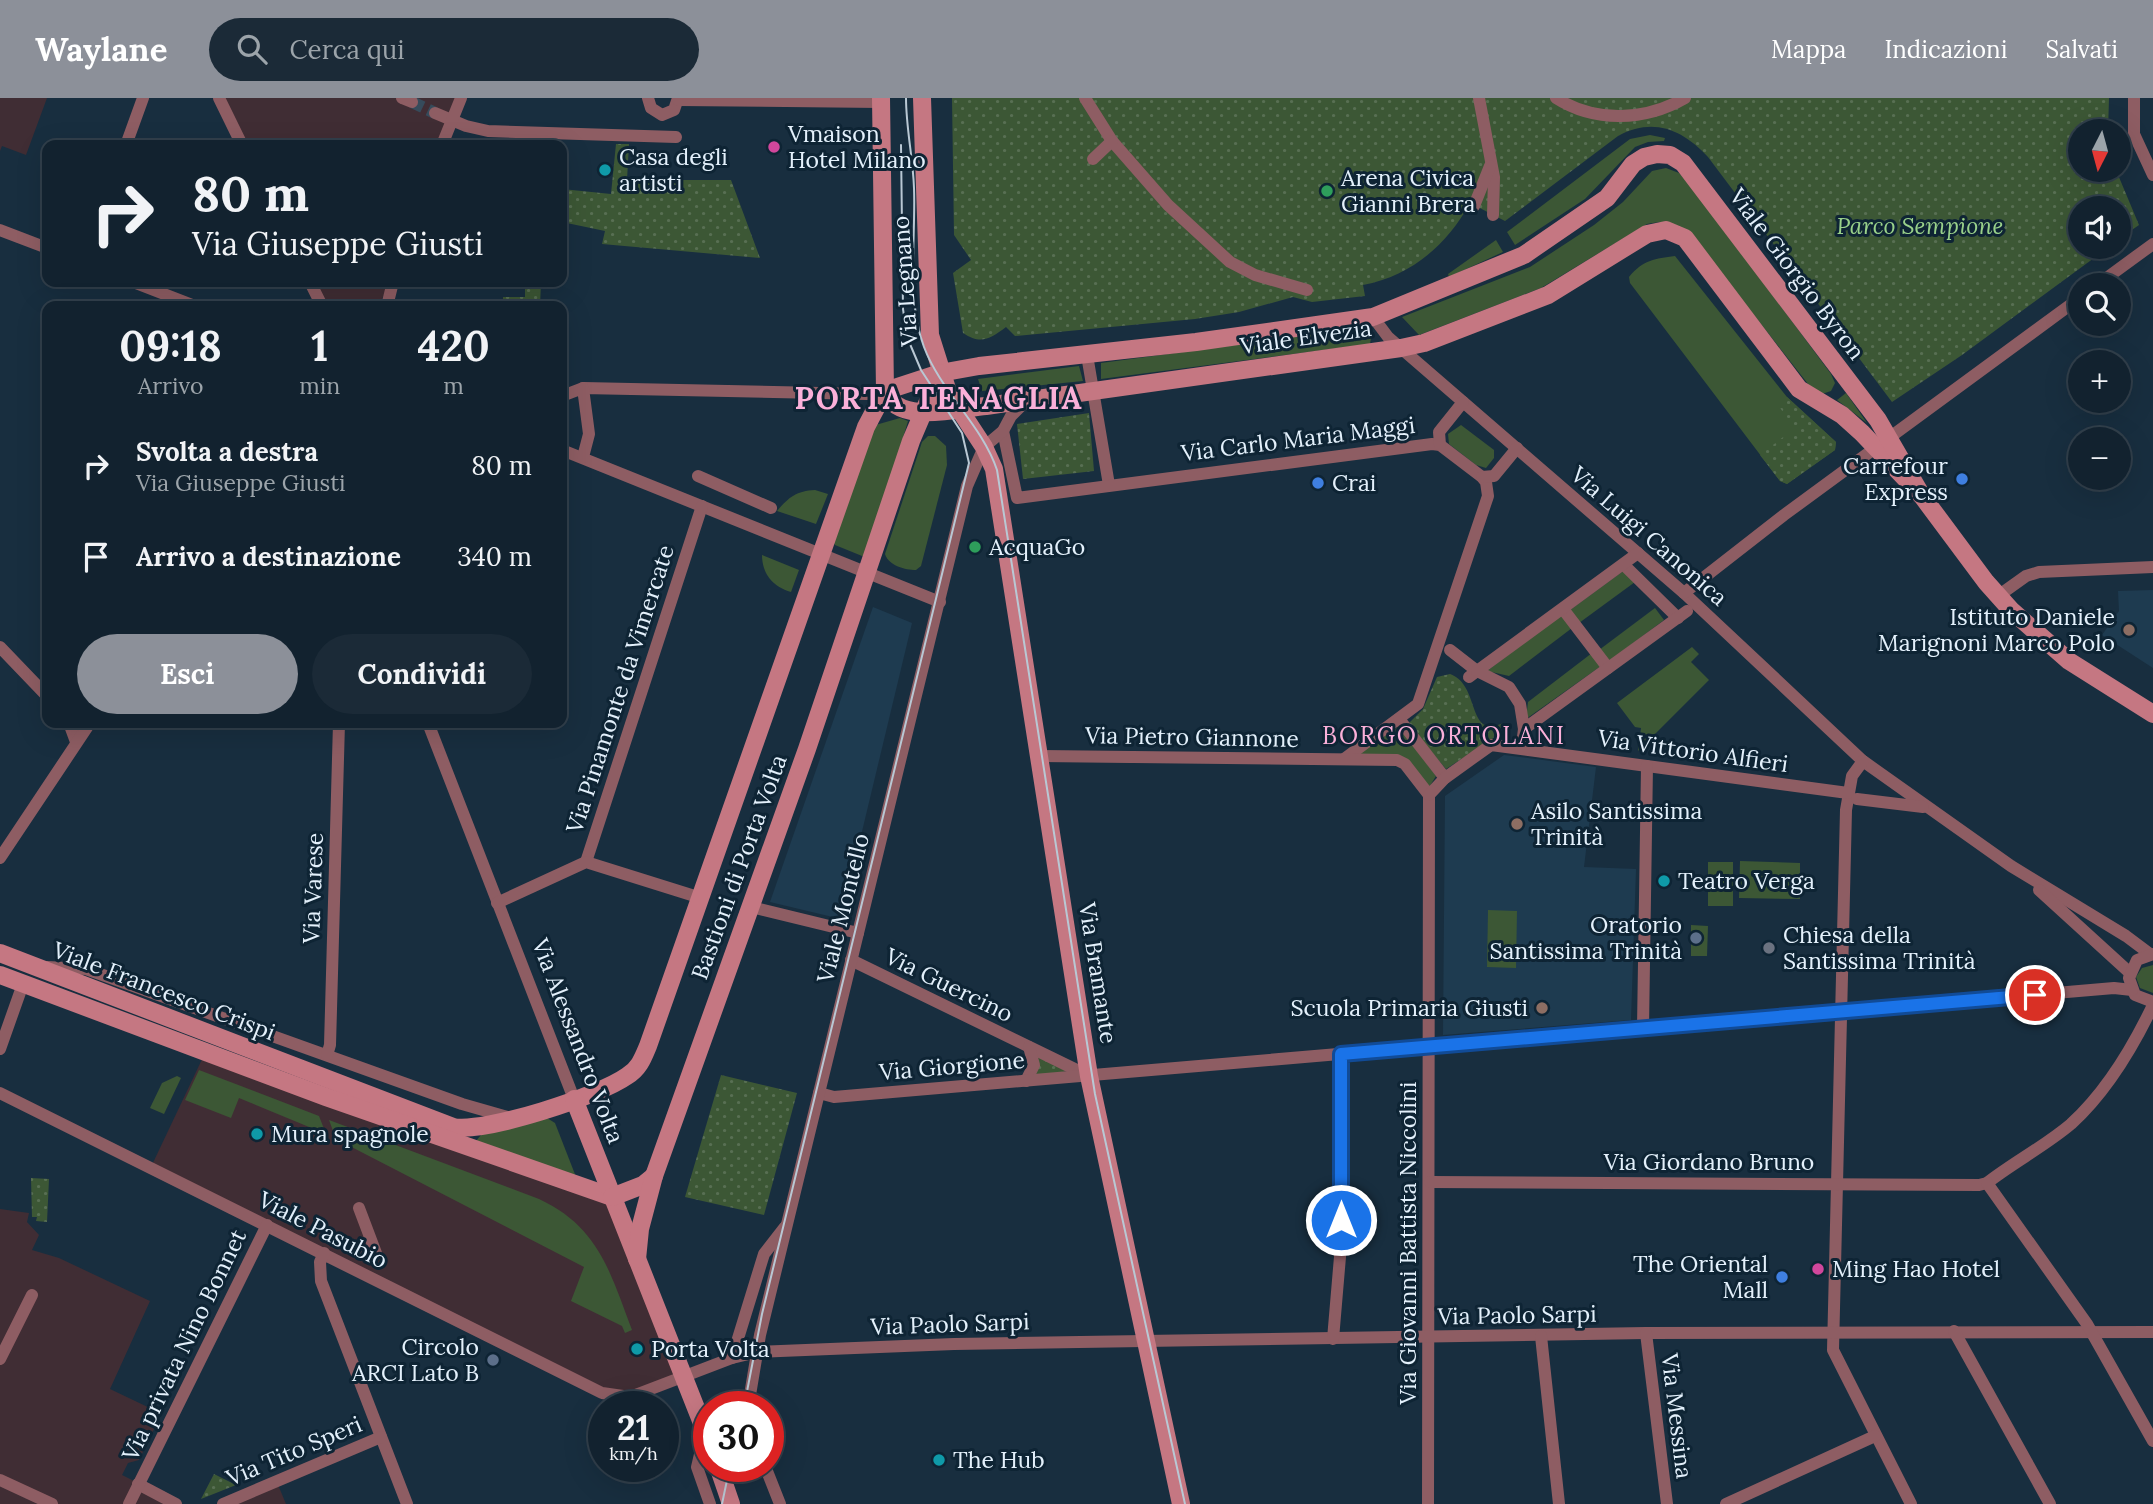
<!DOCTYPE html>
<html lang="it">
<head>
<meta charset="utf-8">
<style>
	body { margin:0; font-family:Lora,serif; background:#1b2a37; color:#f1f3f6; height:100vh; display:flex; flex-direction:column; font-size:26px; white-space:nowrap }
	* { box-sizing:border-box; margin:0 }
	p { font-size:23px; color:#9ca4aa }
	.icon { flex:none; width:38px; height:38px; fill:none; stroke:currentColor; stroke-width:2; stroke-linecap:round; stroke-linejoin:round }
	.map { position:relative; flex:1; overflow:hidden }
	.panel { position:absolute; left:42px; top:203px; width:525px; height:427px; display:flex; flex-direction:column; background:#12222f; border-radius:14px; box-shadow:0 7px 28px #0002,0 0 0 2px #313f4b }
	.panel>* { flex:none }
	.hud { position:absolute; left:42px; top:42px; width:525px; height:147px; border-radius:14px; box-shadow:0 7px 28px #0002,0 0 0 2px #313f4b; background:#12222f; color:#f1f3f6; overflow:hidden }
	.needle { width:46px; rotate:186deg }
	.buttons { position:absolute; left:2068px; top:21px; display:grid; gap:14px }
	.buttons a { display:grid; place-items:center; width:63px; height:63px; border-radius:50%; background:#12222f; box-shadow:0 7px 28px #0002,0 0 0 2px #313f4b; font-size:35px }
	.speed { position:absolute; left:588px; top:1293px; display:flex; gap:14px; font-size:35px; font-weight:700; text-align:center }
	.speed>* { display:grid; place-content:center; width:91px; height:91px; border-radius:50%; background:#12222f; box-shadow:0 7px 28px #0002,0 0 0 2px #313f4b; line-height:1 }
	.speed small { font-size:18px; font-weight:400 }
	.speed .limit { border:10px solid #d22; background:#fff; color:#111 }
	.pin { position:absolute; display:grid; place-items:center; width:60px; height:60px; color:#fff; margin:-30px; border:4px solid #fff; border-radius:50%; box-shadow:0 2px 7px #0007 }
	.me { position:absolute; width:77px; margin:-38px; rotate:0deg; stroke-linejoin:round; filter:drop-shadow(0 0 5px #0008) }
	.turn { display:flex; align-items:center; gap:24px; height:147px; padding:0 35px; font-size:32px }
	.turn .icon { width:91px; height:91px; stroke-width:2.5 }
	.turn b { display:block; font-size:49px; line-height:60px }
	.eta { display:flex; justify-content:space-evenly; align-items:center; height:119px; text-align:center }
	.eta b { font-size:42px; font-weight:700; line-height:49px }
	.primary-button { display:flex; gap:14px; margin-top:auto; padding:14px 35px }
	.primary-button a { flex:1; height:80px; border-radius:42px; background:#8c9099; color:#fff; font-size:28px; font-weight:700; line-height:80px; text-align:center }
	.primary-button a+a { background:#1b2a37; color:#f1f3f6 }
	ul { padding:0; list-style:none }
	li { display:flex; align-items:center; gap:21px; height:91px; padding:0 35px }
	li div { flex:1 }
	li b { display:block; font-size:26px }
	li em { font-style:normal }
	header { display:flex; align-items:center; gap:42px; box-sizing:border-box; height:98px; padding:0 35px; background:#8c9099; color:#fff }
	header strong { font-size:33px }
	nav { display:flex; gap:38px; margin-inline-start:auto; font-size:24px }
	.search { width:490px; height:63px; background:#1b2a37; display:flex; align-items:center; gap:18px; box-sizing:border-box; padding:0 24px; border-radius:38px; color:#9ca4aa; font-size:26px }
	.map>svg:first-child { display:block }
	.commercial { fill:#402d34 }
	.built { fill:#1e3b50 }
	.grass { fill:#3c5735 }
	.park { fill:url(#park-dots) }
	.lines { fill:none; stroke-linecap:round; stroke-linejoin:round }
	.street-tunnel { stroke:#364b5b; stroke-width:12; stroke-dasharray:12 6; stroke-linecap:butt }
	.street { stroke:#8e5d63; stroke-width:12 }
	.secondary { stroke:#c57782; stroke-width:18 }
	.tram { stroke:#b9c8d4; stroke-width:2 }
	.route-casing { stroke:#114b97; stroke-width:18 }
	.route { stroke:#1a73e8; stroke-width:12 }
	.hotel-dot { fill:#d1479c; stroke:#0e2434; stroke-width:2.5 }
	.culture-dot { fill:#0f9aa8; stroke:#0e2434; stroke-width:2.5 }
	.leisure-dot { fill:#2e9e5b; stroke:#0e2434; stroke-width:2.5 }
	.shop-dot { fill:#3f7fe0; stroke:#0e2434; stroke-width:2.5 }
	.education-dot { fill:#8d6e63; stroke:#0e2434; stroke-width:2.5 }
	.service-dot { fill:#5c6f8a; stroke:#0e2434; stroke-width:2.5 }
	.worship-dot { fill:#6b7280; stroke:#0e2434; stroke-width:2.5 }
	.labels { text-anchor:middle; stroke-width:6; stroke-linejoin:round; paint-order:stroke }
	.poi-label { font-size:23px; fill:#e3f0fb; stroke:#0e2434; text-anchor:start }
	.park-label { font-size:23px; font-style:italic; fill:#99d18a; stroke:#0e2434 }
	.street-label { font-size:23px; fill:#e3f0fb; stroke:#0e2434 }
	.neighbourhood-label { font-size:24px; letter-spacing:2px; fill:#fab0d9; stroke:#0e2434 }
	.district-label { font-size:30px; font-weight:bold; letter-spacing:2px; fill:#fab0d9; stroke:#0e2434 }
</style>
</head>
<body>
<header>
<strong>Waylane</strong>
<div class="search"><svg class="icon" aria-label="search" viewBox="0 0 24 24"><circle cx="10" cy="10" r="6"/><path d="M15 15l6 6"/></svg>Cerca qui</div>
<nav><a>Mappa</a><a>Indicazioni</a><a>Salvati</a></nav>
</header>
<div class="map">
<svg width="2153" height="1406" viewBox="0 0 2153 1406">
	<defs>
		<pattern id="park-dots" width="8" height="8" patternUnits="userSpaceOnUse" patternTransform="scale(1.75)"><rect width="8" height="8" fill="#3c5735"/><path d="M2 2h.1M6 6h.1" fill="none" stroke="#586f53" stroke-width="1.8" stroke-linecap="round"/></pattern>
	</defs>
	<rect width="100%" height="100%" fill="#182e3f"/>
	<g class="commercial">
		<polygon points="0,0 47,0 26,57 2,48 0,53"/>
		<polygon points="219,0 461,0 443,47 243,47"/>
		<polygon points="311,184 391,184 378,208 325,208"/>
		<polygon points="205,955 611,1100 683,1278 616,1298 151,1069"/>
		<polygon points="0,1111 29,1115 27,1124 39,1137 32,1152 59,1160 150,1203 110,1291 154,1312 150,1321 157,1325 139,1362 128,1365 122,1377 180,1406 0,1406"/>
		<polygon points="276,1382 286,1406 220,1406"/>
	</g>
	<g class="built">
		<polygon points="2153,492 2153,570 2102,537 2119,513 2118,493"/>
		<polygon points="873,509 912,525 841,821 770,804"/>
		<polygon points="1504,657 1596,669 1584,769 1636,771 1631,922 1443,937 1445,698"/>
	</g>
	<g class="grass">
		<polygon points="1650,37 1665,40 1664,43 1648,44 1635,49 1585,101 1515,147 1507,134 1630,41"/>
		<path d="M1666,70L1679,75L1696,94L1831,276L1835,285L1831,293L1822,296L1812,291L1692,138C1678,125 1666,122 1647,126L1541,190L1419,237L1402,219L1530,169L1594,127L1623,104L1652,73Z"/>
		<polygon points="1496,142 1503,154 1449,179 1448,176"/>
		<path d="M1675,158L1787,299L1836,344L1835,352L1787,386L1780,383L1630,185L1629,179C1644,161 1655,161 1675,158Z"/>
		<polygon points="1362,230 1371,240 1370,246 1101,281 1101,265"/>
		<polygon points="1079,268 1083,283 982,293 978,281"/>
		<polygon points="1846,295 1867,325 1837,302"/>
		<polygon points="900,320 908,323 867,460 835,447 831,440 872,328"/>
		<polygon points="1461,327 1494,352 1494,360 1486,370 1476,367 1449,346 1448,336"/>
		<path d="M928,338H935L946,348L947,367L921,468L916,472C905,472 889,468 885,456L922,344Z"/>
		<path d="M815,392L828,396L816,426L777,413C789,399 796,393 815,392Z"/>
		<path d="M762,457L799,472L791,494C773,489 762,476 762,457Z"/>
		<polygon points="1626,471 1635,484 1579,525 1570,512"/>
		<polygon points="1655,510 1664,522 1608,564 1599,552"/>
		<polygon points="1562,516 1572,530 1509,578 1487,573"/>
		<polygon points="1692,549 1699,556 1691,564 1709,582 1638,653 1641,630 1635,629 1617,605"/>
		<polygon points="1592,555 1601,568 1526,621 1528,604"/>
		<polygon points="1399,628 1436,678 1428,691 1405,661 1354,659"/>
		<polygon points="1740,763 1800,765 1800,801 1739,800"/>
		<rect x="1708" y="764" width="25" height="44"/>
		<polygon points="1488,812 1517,813 1516,870 1487,869"/>
		<polygon points="1691,827 1708,828 1707,858 1691,858"/>
		<polygon points="2153,867 2153,895 2140,890 2136,879 2142,870"/>
		<polygon points="199,972 319,1018 326,1036 239,1000 231,1020 185,1002"/>
		<polygon points="177,978 181,980 164,1016 150,1010 162,985"/>
		<polygon points="547,1020 555,1025 578,1084 476,1043 481,1037"/>
		<path d="M329,1022L539,1101C599,1129 610,1174 632,1232L625,1235L622,1228L571,1203L584,1169L336,1041Z"/>
	</g>
	<g class="park">
		<path d="M952,0H2109L2108,33H2081V72H2116L2139,127L2119,141V110H2081V149H2109L1962,257L1892,304L1708,59C1682,31 1653,19 1618,38L1505,123L1470,105C1447,147 1411,178 1363,187L1365,198L1312,204L1293,199L1239,214L1195,221L1015,238L1006,229C990,241 981,247 963,235L953,175L971,162L954,137Z"/>
		<polygon points="616,46 629,46 627,82 731,82 760,160 602,146 605,133 562,124 562,91 611,96"/>
		<polygon points="509,184 541,184 540,208 503,208 503,199 525,199 525,186"/>
		<polygon points="1787,299 1836,344 1835,352 1787,386 1780,383 1760,357 1795,330 1777,306"/>
		<polygon points="1089,315 1094,373 1023,381 1017,326"/>
		<path d="M1450,576C1481,587 1466,642 1503,625L1498,637L1446,671L1408,626L1423,611L1437,579Z"/>
		<polygon points="1038,957 1069,973 1035,978"/>
		<polygon points="721,977 797,995 764,1117 685,1099"/>
		<polygon points="31,1080 49,1081 47,1124 36,1123 37,1119 32,1119"/>
		<polygon points="214,1376 236,1387 201,1401"/>
	</g>
	<g class="lines">
		<polyline class="street-tunnel" points="412,4 435,15"/>
		<g class="street">
			<polyline points="219,0 242,47"/>
			<polyline points="402,0 412,4"/>
			<polyline points="648,0 651,10 662,17 674,12 678,0"/>
			<polyline points="1085,0 1112,43 1168,107 1230,164 1255,177 1307,192"/>
			<polyline points="1479,0 1494,79 1493,117"/>
			<path d="M1556,0C1595,25 1645,23 1685,0"/>
			<polyline points="2134,0 2134,36 2153,77"/>
			<polyline points="678,2 881,4"/>
			<polyline points="435,15 466,28 488,33 676,39"/>
			<polyline points="126,47 143,0"/>
			<polyline points="442,47 461,0"/>
			<polyline points="1093,61 1112,43"/>
			<polyline points="1474,108 1490,68"/>
			<polyline points="0,132 47,150"/>
			<polyline points="133,184 195,208"/>
			<polyline points="310,184 322,208"/>
			<polyline points="2097,187 2153,146"/>
			<polyline points="387,208 393,184"/>
			<polyline points="1373,219 1388,239 1684,495 1863,663 2011,768 2126,838 2150,856"/>
			<polyline points="1087,257 1109,387"/>
			<polyline points="562,298 583,290 866,296 885,293"/>
			<polyline points="1003,333 1017,400 1432,346 1440,347 1482,379 1486,384 1488,398 1418,606 1344,661"/>
			<polyline points="1440,347 1439,334 1463,304"/>
			<polyline points="562,352 940,504"/>
			<polyline points="583,359 589,336 583,290"/>
			<polyline points="698,378 771,410"/>
			<polyline points="1482,379 1494,378 1517,350"/>
			<polyline points="1624,467 1678,520"/>
			<polyline points="1684,495 1784,417 2081,199"/>
			<polyline points="1998,498 2026,478 2039,474 2153,469"/>
			<polyline points="1563,511 1608,570"/>
			<polyline points="0,549 47,598"/>
			<polyline points="1450,552 1477,573 1469,579"/>
			<polyline points="1399,621 1445,680"/>
			<polyline points="69,625 76,644"/>
			<polyline points="428,625 574,1001"/>
			<polyline points="1524,631 1520,606 1509,589 1477,573 1638,455"/>
			<polyline points="1523,639 1524,631 1687,513"/>
			<polyline points="1040,658 1397,662 1405,666 1429,697 1428,1406"/>
			<polyline points="1863,663 1852,678 1846,712 1833,1252 1911,1406"/>
			<polyline points="1429,697 1445,680 1491,647 1848,695"/>
			<polyline points="1857,701 1923,709"/>
			<polyline points="0,760 90,625"/>
			<polyline points="586,764 702,408"/>
			<polyline points="2039,792 2129,874"/>
			<polyline points="497,805 586,764 701,800"/>
			<polyline points="751,809 858,835"/>
			<polyline points="2153,856 2137,862 2129,880 2135,897 2153,904"/>
			<polyline points="851,862 1089,978"/>
			<polyline points="47,869 86,871 462,1006 511,1020"/>
			<polyline points="1643,930 1647,668"/>
			<polyline points="0,951 23,886"/>
			<polyline points="327,957 330,947 339,625"/>
			<polyline points="1026,983 1034,967 1029,949"/>
			<polyline points="0,995 602,1295 630,1299 732,1260 757,1254 954,1246 1646,1235 2153,1234"/>
			<polyline points="819,995 834,999 2114,890 2132,892"/>
			<path d="M1430,1084L1979,1087L1987,1085C2014,1064 2045,1048 2071,1026C2105,995 2133,949 2153,907"/>
			<polyline points="1987,1085 2087,1226 2153,1343"/>
			<polyline points="357,1154 360,1150 375,1157 376,1155 359,1110"/>
			<polyline points="324,1155 320,1164 321,1183 407,1406"/>
			<polyline points="1954,1233 2050,1406"/>
			<polyline points="1646,1235 1667,1406"/>
			<polyline points="1541,1238 1559,1406"/>
			<polyline points="1333,1241 1341,1147 1341,956"/>
			<polyline points="732,1260 764,1156 785,1129"/>
			<polyline points="0,1261 32,1197"/>
			<polyline points="748,1309 760,1237 967,388 984,349 1003,333 1011,318 1026,303"/>
			<polyline points="705,1335 697,1369 710,1406"/>
			<polyline points="765,1368 780,1406"/>
			<polyline points="0,1382 52,1406"/>
			<polyline points="138,1386 176,1406"/>
			<polyline points="129,1406 267,1127"/>
			<polyline points="223,1406 381,1339"/>
			<polyline points="1726,1406 1875,1338"/>
		</g>
		<g class="secondary">
			<path d="M881,0L885,293C898,328 959,310 986,308L1401,250L1424,245L1548,197L1647,136L1666,132L1685,140L1799,291L1842,317L1862,335L1922,398L1986,484L2011,512L2069,563L2153,616"/>
			<polyline points="922,0 930,237 948,294 984,349 994,371 1089,978 1181,1406"/>
			<path d="M0,855L453,1029C486,1035 599,998 627,978C639,971 643,960 648,948L866,329L885,293L940,275L979,268L1196,244L1373,219L1524,157L1607,100L1633,66L1644,59L1657,56L1670,57L1683,65L1878,322L1922,398"/>
			<polyline points="0,877 326,999 612,1099"/>
			<polyline points="574,1001 709,1343"/>
			<polyline points="612,1099 643,1087 654,1078"/>
			<polyline points="637,1161 640,1131 654,1078 807,651 911,343 940,275"/>
			<polyline points="718,1368 731,1406"/>
		</g>
		<g class="tram">
			<path d="M906,0C906,30 913,60 914,90C916,140 906,201 924,249C941,294 982,327 997,372L1095,996L1185,1406"/>
			<polyline points="744,1309 762,1216 969,365 962,335 921,272 907,239 903,211 901,47"/>
			<polyline points="722,1406 730,1368"/>
		</g>
	</g>
	<g class="lines">
		<defs>
			<polyline id="route" points="1341,1122 1341,956 2035,897"/>
		</defs>
		<use href="#route" class="route-casing"/>
		<use href="#route" class="route"/>
	</g>
	<g class="hotel-dot">
		<circle cx="774" cy="49" r="7"/>
		<circle cx="1818" cy="1171" r="7"/>
	</g>
	<g class="culture-dot">
		<circle cx="605" cy="72" r="7"/>
		<circle cx="1664" cy="783" r="7"/>
		<circle cx="257" cy="1036" r="7"/>
		<circle cx="637" cy="1251" r="7"/>
		<circle cx="939" cy="1362" r="7"/>
	</g>
	<g class="leisure-dot">
		<circle cx="1327" cy="93" r="7"/>
		<circle cx="975" cy="449" r="7"/>
	</g>
	<g class="shop-dot">
		<circle cx="1962" cy="381" r="7"/>
		<circle cx="1318" cy="385" r="7"/>
		<circle cx="1782" cy="1179" r="7"/>
	</g>
	<g class="education-dot">
		<circle cx="2129" cy="532" r="7"/>
		<circle cx="1517" cy="726" r="7"/>
		<circle cx="1542" cy="910" r="7"/>
	</g>
	<g class="service-dot">
		<circle cx="1696" cy="840" r="7"/>
		<circle cx="493" cy="1262" r="7"/>
	</g>
	<circle class="worship-dot" cx="1769" cy="850" r="7"/>
	<g class="labels">
		<g class="poi-label">
			<text x="788" y="44">Vmaison<tspan x="788" dy="26">Hotel Milano</tspan></text>
			<text x="619" y="67">Casa degli<tspan x="619" dy="26">artisti</tspan></text>
			<text x="1341" y="88">Arena Civica<tspan x="1341" dy="26">Gianni Brera</tspan></text>
			<text x="1948" y="376" text-anchor="end">Carrefour<tspan x="1948" dy="26">Express</tspan></text>
			<text x="1332" y="393">Crai</text>
			<text x="989" y="457">AcquaGo</text>
			<text x="2115" y="527" text-anchor="end">Istituto Daniele<tspan x="2115" dy="26">Marignoni Marco Polo</tspan></text>
			<text x="1531" y="721">Asilo Santissima<tspan x="1531" dy="26">Trinità</tspan></text>
			<text x="1678" y="791">Teatro Verga</text>
			<text x="1682" y="835" text-anchor="end">Oratorio<tspan x="1682" dy="26">Santissima Trinità</tspan></text>
			<text x="1783" y="845">Chiesa della<tspan x="1783" dy="26">Santissima Trinità</tspan></text>
			<text x="1528" y="918" text-anchor="end">Scuola Primaria Giusti</text>
			<text x="271" y="1044">Mura spagnole</text>
			<text x="1768" y="1174" text-anchor="end">The Oriental<tspan x="1768" dy="26">Mall</tspan></text>
			<text x="1832" y="1179">Ming Hao Hotel</text>
			<text x="479" y="1257" text-anchor="end">Circolo<tspan x="479" dy="26">ARCI Lato B</tspan></text>
			<text x="651" y="1259">Porta Volta</text>
			<text x="953" y="1370">The Hub</text>
		</g>
		<g class="park-label">
			<text x="1920" y="136">Parco Sempione</text>
		</g>
		<g class="street-label">
			<text transform="translate(1797 176) rotate(53)" y="8">Viale Giorgio Byron</text>
			<text transform="translate(905 183) rotate(-94)" y="8">Via Legnano</text>
			<text transform="translate(1306 239) rotate(-8)" y="8">Viale Elvezia</text>
			<text transform="translate(1298 341) rotate(-7)" y="8">Via Carlo Maria Maggi</text>
			<text transform="translate(1649 438) rotate(41)" y="8">Via Luigi Canonica</text>
			<text transform="translate(620 591) rotate(-72)" y="8">Via Pinamonte da Vimercate</text>
			<text transform="translate(1192 639) rotate(1)" y="8">Via Pietro Giannone</text>
			<text transform="translate(1693 653) rotate(8)" y="8">Via Vittorio Alfieri</text>
			<text transform="translate(739 769) rotate(-70)" y="8">Bastioni di Porta Volta</text>
			<text transform="translate(313 790) rotate(-88)" y="8">Via Varese</text>
			<text transform="translate(843 810) rotate(-76)" y="8">Viale Montello</text>
			<text transform="translate(1098 875) rotate(81)" y="8">Via Bramante</text>
			<text transform="translate(949 887) rotate(26)" y="8">Via Guercino</text>
			<text transform="translate(164 893) rotate(21)" y="8">Viale Francesco Crispi</text>
			<text transform="translate(578 943) rotate(69)" y="8">Via Alessandro Volta</text>
			<text transform="translate(952 968) rotate(-5)" y="8">Via Giorgione</text>
			<text x="1709" y="1072">Via Giordano Bruno</text>
			<text transform="translate(323 1132) rotate(27)" y="8">Viale Pasubio</text>
			<text transform="translate(1408 1145) rotate(-90)" y="8">Via Giovanni Battista Niccolini</text>
			<text transform="translate(1517 1217) rotate(-1)" y="8">Via Paolo Sarpi</text>
			<text transform="translate(950 1226) rotate(-2)" y="8">Via Paolo Sarpi</text>
			<text transform="translate(184 1247) rotate(-64)" y="8">Via privata Nino Bonnet</text>
			<text transform="translate(1677 1318) rotate(83)" y="8">Via Messina</text>
			<text transform="translate(294 1353) rotate(-23)" y="8">Via Tito Speri</text>
		</g>
		<g class="neighbourhood-label">
			<text x="1444" y="646">BORGO ORTOLANI</text>
		</g>
		<g class="district-label">
			<text x="939" y="311">PORTA TENAGLIA</text>
		</g>
	</g>
</svg>
<div class="buttons">
<a><svg class="needle" viewBox="-14 -14 28 28"><path d="M0-13l5 13h-10z" fill="#e53935"/><path d="M0 13l5-13h-10z" fill="#9ca4aa"/></svg></a>
<a><svg class="icon" aria-label="sound" viewBox="0 0 24 24"><path d="M4 9h4l5-4v14l-5-4H4zM17 9q2 3 0 6"/></svg></a>
<a><svg class="icon" aria-label="search" viewBox="0 0 24 24"><circle cx="10" cy="10" r="6"/><path d="M15 15l6 6"/></svg></a>
<a>+</a>
<a>−</a>
</div>
<div class="speed"><div>21<small>km/h</small></div><div class="limit">30</div></div>
<div class="pin" style="left:2035px;top:897px;background:#d93025"><svg class="icon" aria-label="arrive" viewBox="0 0 24 24"><path d="M6 21V4h12l-3 4 3 4H6"/></svg></div>
<svg class="me" style="left:1341px;top:1122px" viewBox="-20 -20 40 40"><circle r="17" fill="#1a73e8" stroke="#fff" stroke-width="3"/><path d="M0-11L8 9 0 5-8 9z" fill="#fff"/></svg>
<div class="hud">
<div class="turn"><svg class="icon" aria-label="right" viewBox="0 0 24 24"><path d="M7 20v-9h11M14 6l5 5-5 5"/></svg><div><b>80 m</b>Via Giuseppe Giusti</div></div>
</div>
<section class="panel">
<div class="eta">
<div><b>09:18</b><p>Arrivo</p></div>
<div><b>1</b><p>min</p></div>
<div><b>420</b><p>m</p></div>
</div>
<ul>
<li><svg class="icon" aria-label="right" viewBox="0 0 24 24"><path d="M7 20v-9h11M14 6l5 5-5 5"/></svg><div><b>Svolta a destra</b><p>Via Giuseppe Giusti</p></div><em>80 m</em></li>
<li><svg class="icon" aria-label="arrive" viewBox="0 0 24 24"><path d="M6 21V4h12l-3 4 3 4H6"/></svg><div><b>Arrivo a destinazione</b></div><em>340 m</em></li>
</ul>
<div class="primary-button"><a>Esci</a><a>Condividi</a></div>
</section>
</div>
</body>
</html>
